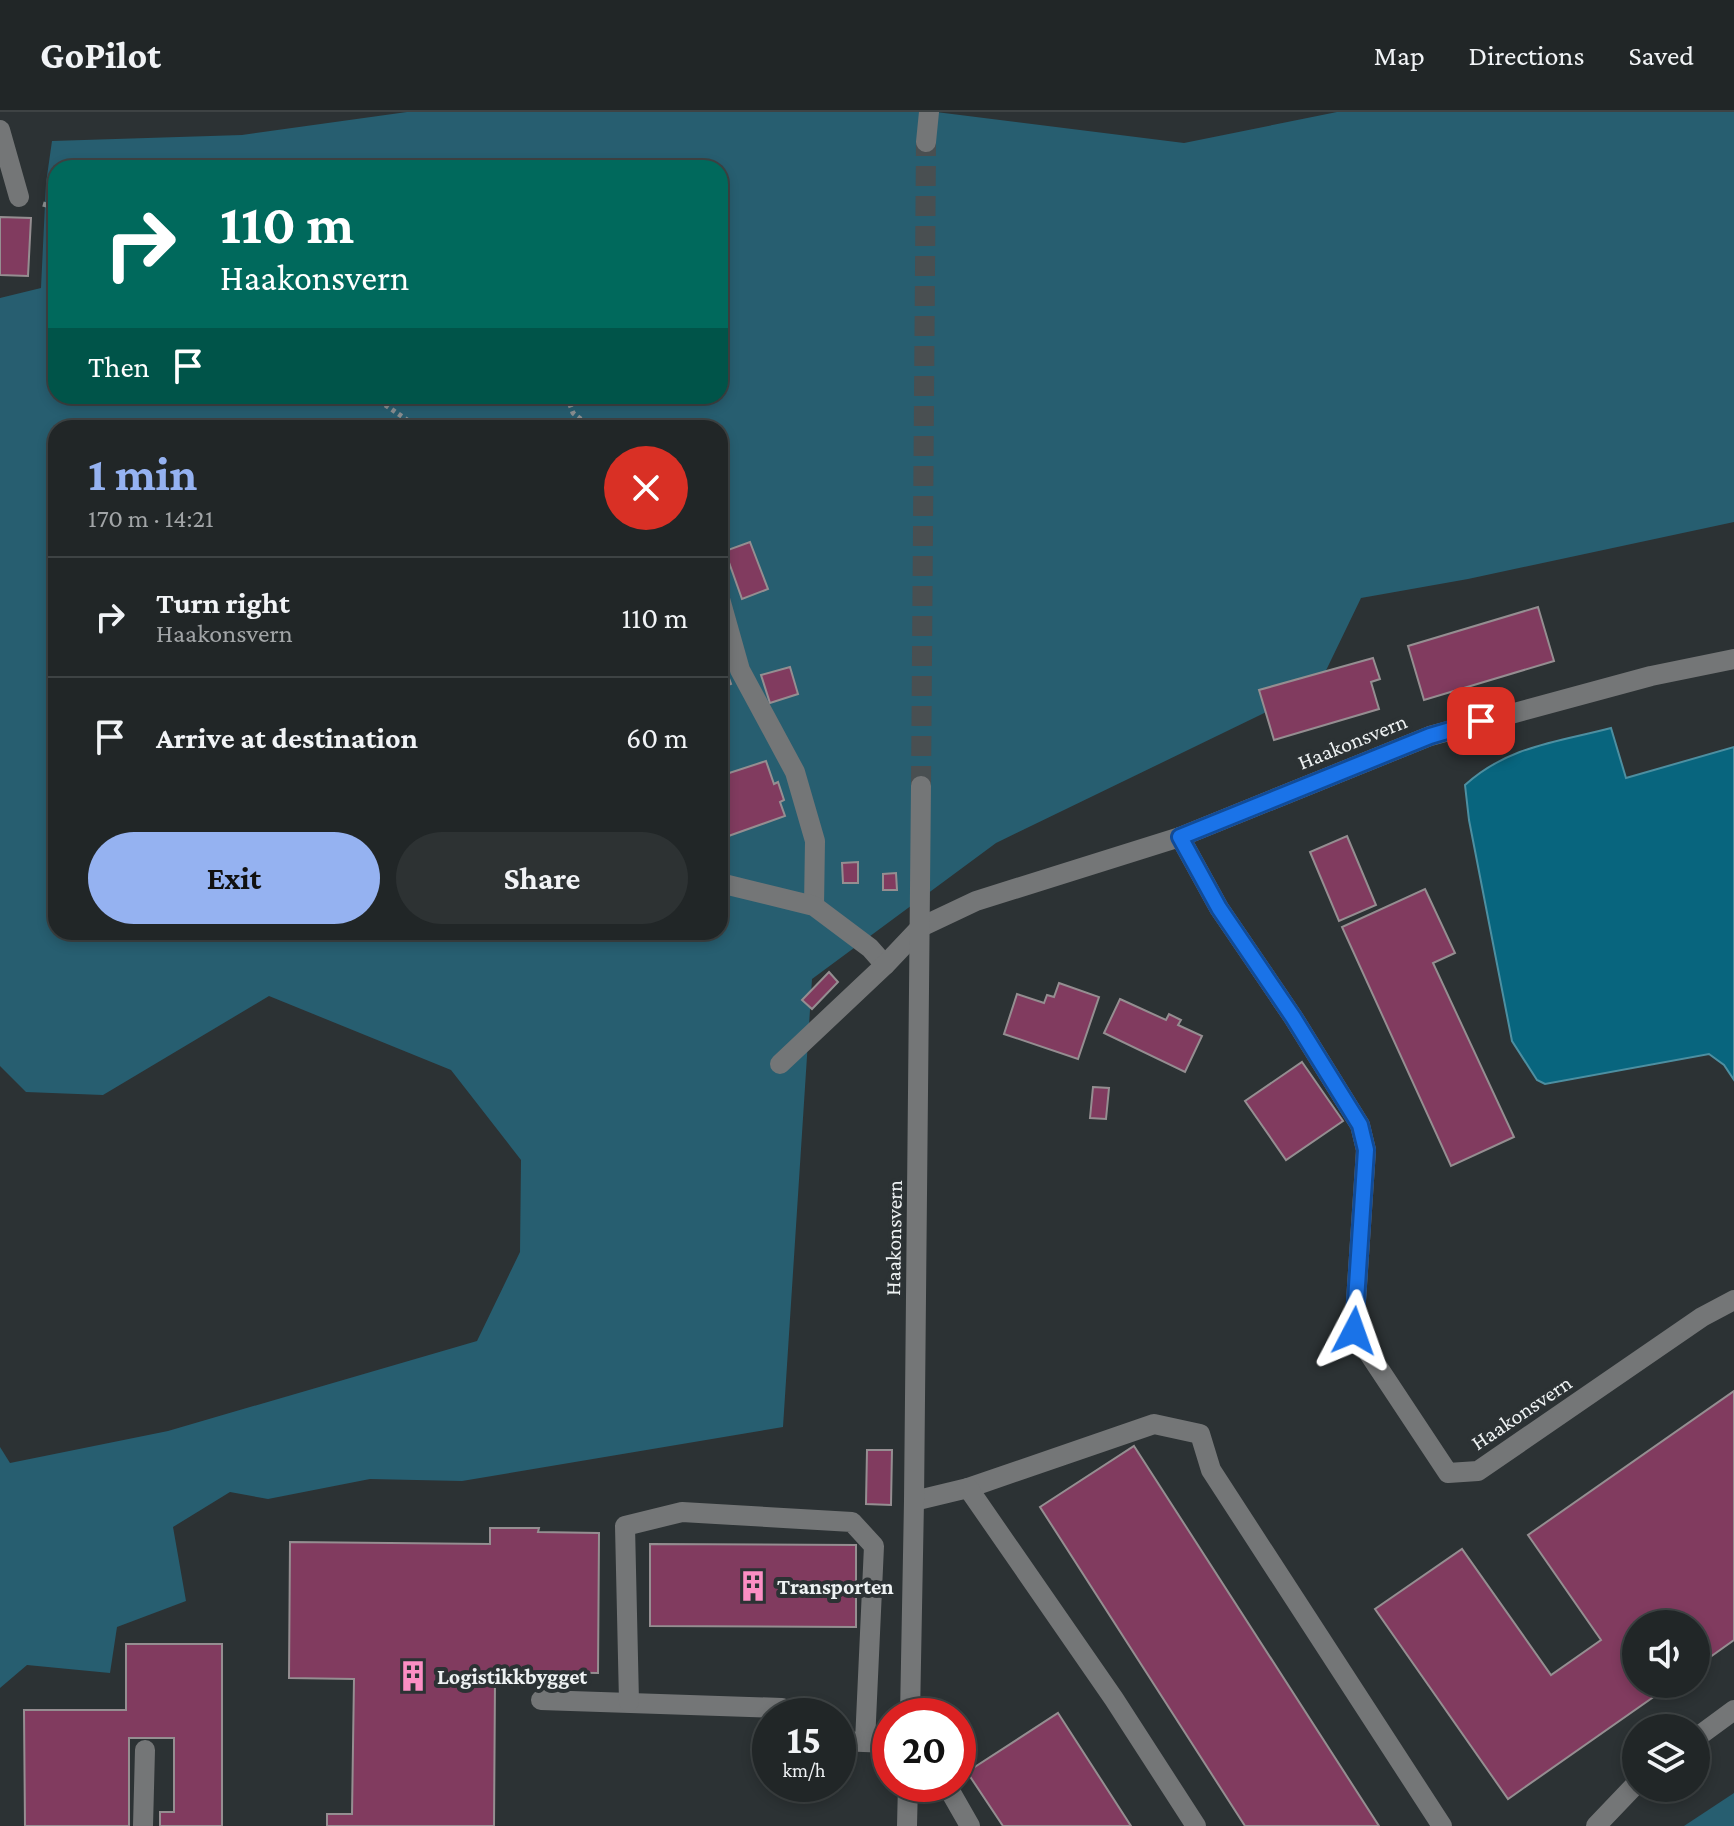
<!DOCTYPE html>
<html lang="en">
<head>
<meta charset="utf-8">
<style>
	body { margin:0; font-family:"Crimson Pro",serif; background:#2d3233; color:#f1f3f6; height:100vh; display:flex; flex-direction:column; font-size:30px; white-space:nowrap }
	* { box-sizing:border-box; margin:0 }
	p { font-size:26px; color:#a2a5a7 }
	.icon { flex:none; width:44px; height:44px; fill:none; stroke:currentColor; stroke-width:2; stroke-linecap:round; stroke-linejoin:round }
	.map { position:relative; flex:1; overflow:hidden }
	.sheet { position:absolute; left:48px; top:308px; width:680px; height:520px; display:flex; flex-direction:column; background:#212627; border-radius:24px; box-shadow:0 4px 12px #0003,0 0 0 2px #3e4344 }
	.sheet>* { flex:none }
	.hud { position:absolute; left:48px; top:48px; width:680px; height:244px; border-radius:24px; box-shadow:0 4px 12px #0003,0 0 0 2px #3e4344; background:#00695c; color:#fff; overflow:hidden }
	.tools { position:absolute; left:1622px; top:1498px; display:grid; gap:16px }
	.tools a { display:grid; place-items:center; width:88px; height:88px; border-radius:50%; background:#212627; box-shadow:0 4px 12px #0003,0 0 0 2px #3e4344; font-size:40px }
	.speed { position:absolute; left:752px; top:1586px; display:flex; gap:16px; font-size:40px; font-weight:700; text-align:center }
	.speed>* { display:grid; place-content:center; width:104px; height:104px; border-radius:50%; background:#212627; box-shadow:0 4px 12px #0003,0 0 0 2px #3e4344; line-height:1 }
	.speed small { font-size:20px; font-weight:400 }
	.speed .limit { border:12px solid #d22; background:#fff; color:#111 }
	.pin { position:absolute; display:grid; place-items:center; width:68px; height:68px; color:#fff; margin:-34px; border-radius:16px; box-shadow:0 4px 12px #0006 }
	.me { position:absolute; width:88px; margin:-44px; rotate:4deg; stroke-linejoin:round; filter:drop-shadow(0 0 6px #0008) }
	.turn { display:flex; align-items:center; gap:28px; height:168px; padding:0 40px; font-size:36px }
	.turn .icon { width:104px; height:104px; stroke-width:2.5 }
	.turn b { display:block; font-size:56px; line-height:68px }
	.then { display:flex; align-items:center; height:76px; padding:0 40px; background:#0003; gap:16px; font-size:30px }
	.round { display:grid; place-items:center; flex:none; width:84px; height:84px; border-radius:42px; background:#2d3233 }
	.summary { display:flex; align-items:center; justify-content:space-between; height:136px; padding:0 40px }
	h1 { font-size:48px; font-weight:700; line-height:60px; color:#95b2f1 }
	.action { display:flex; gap:16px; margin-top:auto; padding:16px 40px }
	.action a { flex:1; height:92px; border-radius:48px; background:#95b2f1; color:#111; font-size:32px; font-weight:700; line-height:92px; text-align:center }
	.action a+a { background:#2d3233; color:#f1f3f6 }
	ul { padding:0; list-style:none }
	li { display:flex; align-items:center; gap:24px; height:120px; padding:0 40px; border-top:2px solid #3e4344 }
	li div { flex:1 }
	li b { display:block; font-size:30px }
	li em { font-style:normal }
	header { display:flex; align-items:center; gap:48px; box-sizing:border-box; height:112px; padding:0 40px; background:#212627; border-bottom:2px solid #3e4344 }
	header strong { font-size:38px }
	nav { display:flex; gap:44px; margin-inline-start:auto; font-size:28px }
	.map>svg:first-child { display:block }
	.forest { fill:#275e70; fill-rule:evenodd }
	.water { fill:#08657e; stroke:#4d8fa1; stroke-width:2 }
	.building { fill:#813b5f; stroke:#958e91; stroke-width:2 }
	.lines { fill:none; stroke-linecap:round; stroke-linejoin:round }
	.minor-tunnel { stroke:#494f51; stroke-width:20; stroke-dasharray:20 10; stroke-linecap:butt }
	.path { stroke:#8b9092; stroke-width:5; stroke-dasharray:4 4; stroke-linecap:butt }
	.minor { stroke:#747677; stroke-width:20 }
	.route-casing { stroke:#114b97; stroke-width:20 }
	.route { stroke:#1a73e8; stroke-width:14 }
	.labels { text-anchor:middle; stroke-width:8; stroke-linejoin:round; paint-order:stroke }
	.street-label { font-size:22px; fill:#eef2f3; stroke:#2c3234 }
	.poi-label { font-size:22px; font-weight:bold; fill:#eef2f3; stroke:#2c3234; text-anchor:start }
</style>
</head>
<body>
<header>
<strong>GoPilot</strong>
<nav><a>Map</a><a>Directions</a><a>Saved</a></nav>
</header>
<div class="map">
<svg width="1734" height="1714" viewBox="0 0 1734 1714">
	<rect width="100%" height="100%" fill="#2c3234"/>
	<g class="forest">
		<path d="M407,0H936L1184,31L1337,0H1734V410L1468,467L1361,486L1318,575L996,731L812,867L783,1315L462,1369L370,1367L268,1387L230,1380L173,1415L186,1489L117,1515L110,1561L27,1553L0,1576V1335L10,1351L168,1319L477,1229L520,1140L521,1048L451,958L269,884L103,983L26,980L0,954V186L41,176L46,71L52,29L242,23ZM56,56H720V284H56ZM56,316H720V820H56Z"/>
		<polygon points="1734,1681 1734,1714 1684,1714"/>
	</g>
	<path class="water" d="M1611,616L1626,666L1734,635V968L1724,953L1709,942L1545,972L1537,968L1512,929L1469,708L1465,673C1508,634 1557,630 1611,616Z"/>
	<g class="building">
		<polygon points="0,105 31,106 28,164 0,163"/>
		<polygon points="750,430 768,477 742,487 725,439"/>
		<polygon points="1538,495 1554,549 1424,588 1408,534"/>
		<polygon points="720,541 731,572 720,576"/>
		<polygon points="1373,546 1380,567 1371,570 1379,597 1274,628 1259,578"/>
		<polygon points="790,555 798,582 770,591 761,563"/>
		<polygon points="766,649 774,672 778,670 784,688 780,690 785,704 720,727 720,664"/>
		<polygon points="1347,724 1376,793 1339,809 1310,740"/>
		<polygon points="858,750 858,771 843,771 842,751"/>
		<polygon points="896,761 897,778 883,778 883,762"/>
		<polygon points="1425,777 1455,841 1433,851 1514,1025 1451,1054 1342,815"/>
		<polygon points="829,860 838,870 812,897 802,888"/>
		<polygon points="1059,871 1099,885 1078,947 1004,922 1017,882 1044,891 1047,883 1054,885"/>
		<polygon points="1120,887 1166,908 1169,902 1181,908 1178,913 1202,924 1185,960 1104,921"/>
		<polygon points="1302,950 1343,1009 1286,1048 1245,989"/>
		<polygon points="1093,975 1109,976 1106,1007 1090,1006"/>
		<polygon points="1734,1279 1734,1528 1696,1555 1696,1512 1636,1512 1636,1572 1672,1572 1508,1687 1375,1497 1462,1437 1551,1563 1601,1528 1528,1423"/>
		<polygon points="1134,1334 1379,1714 1245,1714 1040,1395"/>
		<polygon points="867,1338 892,1338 891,1393 866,1392"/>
		<polygon points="490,1416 539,1416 538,1420 599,1421 598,1561 537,1560 537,1569 495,1568 494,1714 327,1714 327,1702 352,1702 354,1567 289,1566 290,1430 490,1432"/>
		<polygon points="650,1432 856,1433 856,1515 650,1514"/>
		<polygon points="126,1532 222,1532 222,1714 160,1714 160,1700 174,1700 174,1626 129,1626 129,1714 25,1714 24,1598 126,1598"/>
		<polygon points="1058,1601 1131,1714 1003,1714 967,1660"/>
	</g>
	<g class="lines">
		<polyline class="minor-tunnel" points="921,674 926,30"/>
		<g class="path">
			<polyline points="43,92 56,96"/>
			<polyline points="372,284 419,316"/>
			<polyline points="567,284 573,301 592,316"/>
		</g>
		<g class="minor">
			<polyline points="0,18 19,85"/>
			<polyline points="926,30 929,0"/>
			<polyline points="720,487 740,558 795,660 815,729 814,794"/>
			<polyline points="1180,725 1219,796 1293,905 1360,1013 1366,1038 1354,1219 1448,1361 1478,1359 1702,1205 1734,1188"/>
			<polyline points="720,771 814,794 870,836 885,853"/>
			<polyline points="780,952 885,853 921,815 976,789 1180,725 1430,624 1651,564 1734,547"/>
			<polyline points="968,1376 1154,1312 1200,1322 1211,1358 1442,1714"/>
			<polyline points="914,1389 968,1376 1114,1587 1196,1714"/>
			<polyline points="541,1588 782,1596 794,1604"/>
			<polyline points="629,1590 625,1414 682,1400 852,1410 874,1434 865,1630"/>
			<polyline points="910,1604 914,1389 921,674"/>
			<polyline points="1696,1626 1734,1598"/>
			<polyline points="838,1629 890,1631"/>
			<polyline points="946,1672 970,1714"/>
			<polyline points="143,1714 145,1638"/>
			<polyline points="907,1714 908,1672"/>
			<polyline points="1596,1714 1636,1672"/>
		</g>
	</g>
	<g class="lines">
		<defs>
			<polyline id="route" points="1354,1219 1366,1038 1360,1013 1293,905 1219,796 1180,725 1430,624 1481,609"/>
		</defs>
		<use href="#route" class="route-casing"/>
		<use href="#route" class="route"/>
	</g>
	<defs>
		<symbol id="building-bare" viewBox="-9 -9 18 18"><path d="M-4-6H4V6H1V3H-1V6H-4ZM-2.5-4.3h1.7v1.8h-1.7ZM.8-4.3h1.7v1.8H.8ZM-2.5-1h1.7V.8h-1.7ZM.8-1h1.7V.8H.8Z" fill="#fb8fc4" stroke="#2c3234" stroke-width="2.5" paint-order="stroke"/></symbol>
	</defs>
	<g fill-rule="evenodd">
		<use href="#building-bare" x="731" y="1452" width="44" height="44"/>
		<use href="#building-bare" x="391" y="1542" width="44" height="44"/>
	</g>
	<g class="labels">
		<g class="street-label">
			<text transform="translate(1352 629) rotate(-22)" y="8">Haakonsvern</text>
			<text transform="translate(893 1126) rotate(-89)" y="8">Haakonsvern</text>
			<text transform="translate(1521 1300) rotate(-34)" y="8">Haakonsvern</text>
		</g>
		<g class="poi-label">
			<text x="777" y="1482">Transporten</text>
			<text x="437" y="1572">Logistikkbygget</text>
		</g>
	</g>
</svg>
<div class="tools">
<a><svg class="icon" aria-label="sound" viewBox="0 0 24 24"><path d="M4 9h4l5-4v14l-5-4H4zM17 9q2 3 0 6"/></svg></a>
<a><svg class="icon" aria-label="layers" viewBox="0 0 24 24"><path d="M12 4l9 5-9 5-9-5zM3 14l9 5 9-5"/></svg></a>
</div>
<div class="speed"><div>15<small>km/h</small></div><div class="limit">20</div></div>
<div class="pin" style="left:1481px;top:609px;background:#d93025"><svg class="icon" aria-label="arrive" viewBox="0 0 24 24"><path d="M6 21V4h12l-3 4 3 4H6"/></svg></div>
<svg class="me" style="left:1354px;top:1219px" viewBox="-20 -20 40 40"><path d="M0-17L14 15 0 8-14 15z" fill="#1a73e8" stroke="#fff" stroke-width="4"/></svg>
<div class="hud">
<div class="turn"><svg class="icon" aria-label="right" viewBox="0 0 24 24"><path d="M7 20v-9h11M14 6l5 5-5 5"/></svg><div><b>110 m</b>Haakonsvern</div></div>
<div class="then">Then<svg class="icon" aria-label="arrive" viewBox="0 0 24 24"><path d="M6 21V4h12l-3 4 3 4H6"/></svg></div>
</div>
<section class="sheet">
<div class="summary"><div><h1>1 min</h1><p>170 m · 14:21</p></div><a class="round" style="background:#d93025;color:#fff"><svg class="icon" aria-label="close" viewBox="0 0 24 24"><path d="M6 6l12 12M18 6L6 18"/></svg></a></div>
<ul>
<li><svg class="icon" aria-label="right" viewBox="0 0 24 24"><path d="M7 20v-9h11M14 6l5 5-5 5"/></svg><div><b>Turn right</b><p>Haakonsvern</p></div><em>110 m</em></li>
<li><svg class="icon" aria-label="arrive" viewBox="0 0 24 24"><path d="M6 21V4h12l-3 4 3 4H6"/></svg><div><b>Arrive at destination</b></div><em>60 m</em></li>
</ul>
<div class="action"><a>Exit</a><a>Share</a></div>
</section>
</div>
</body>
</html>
